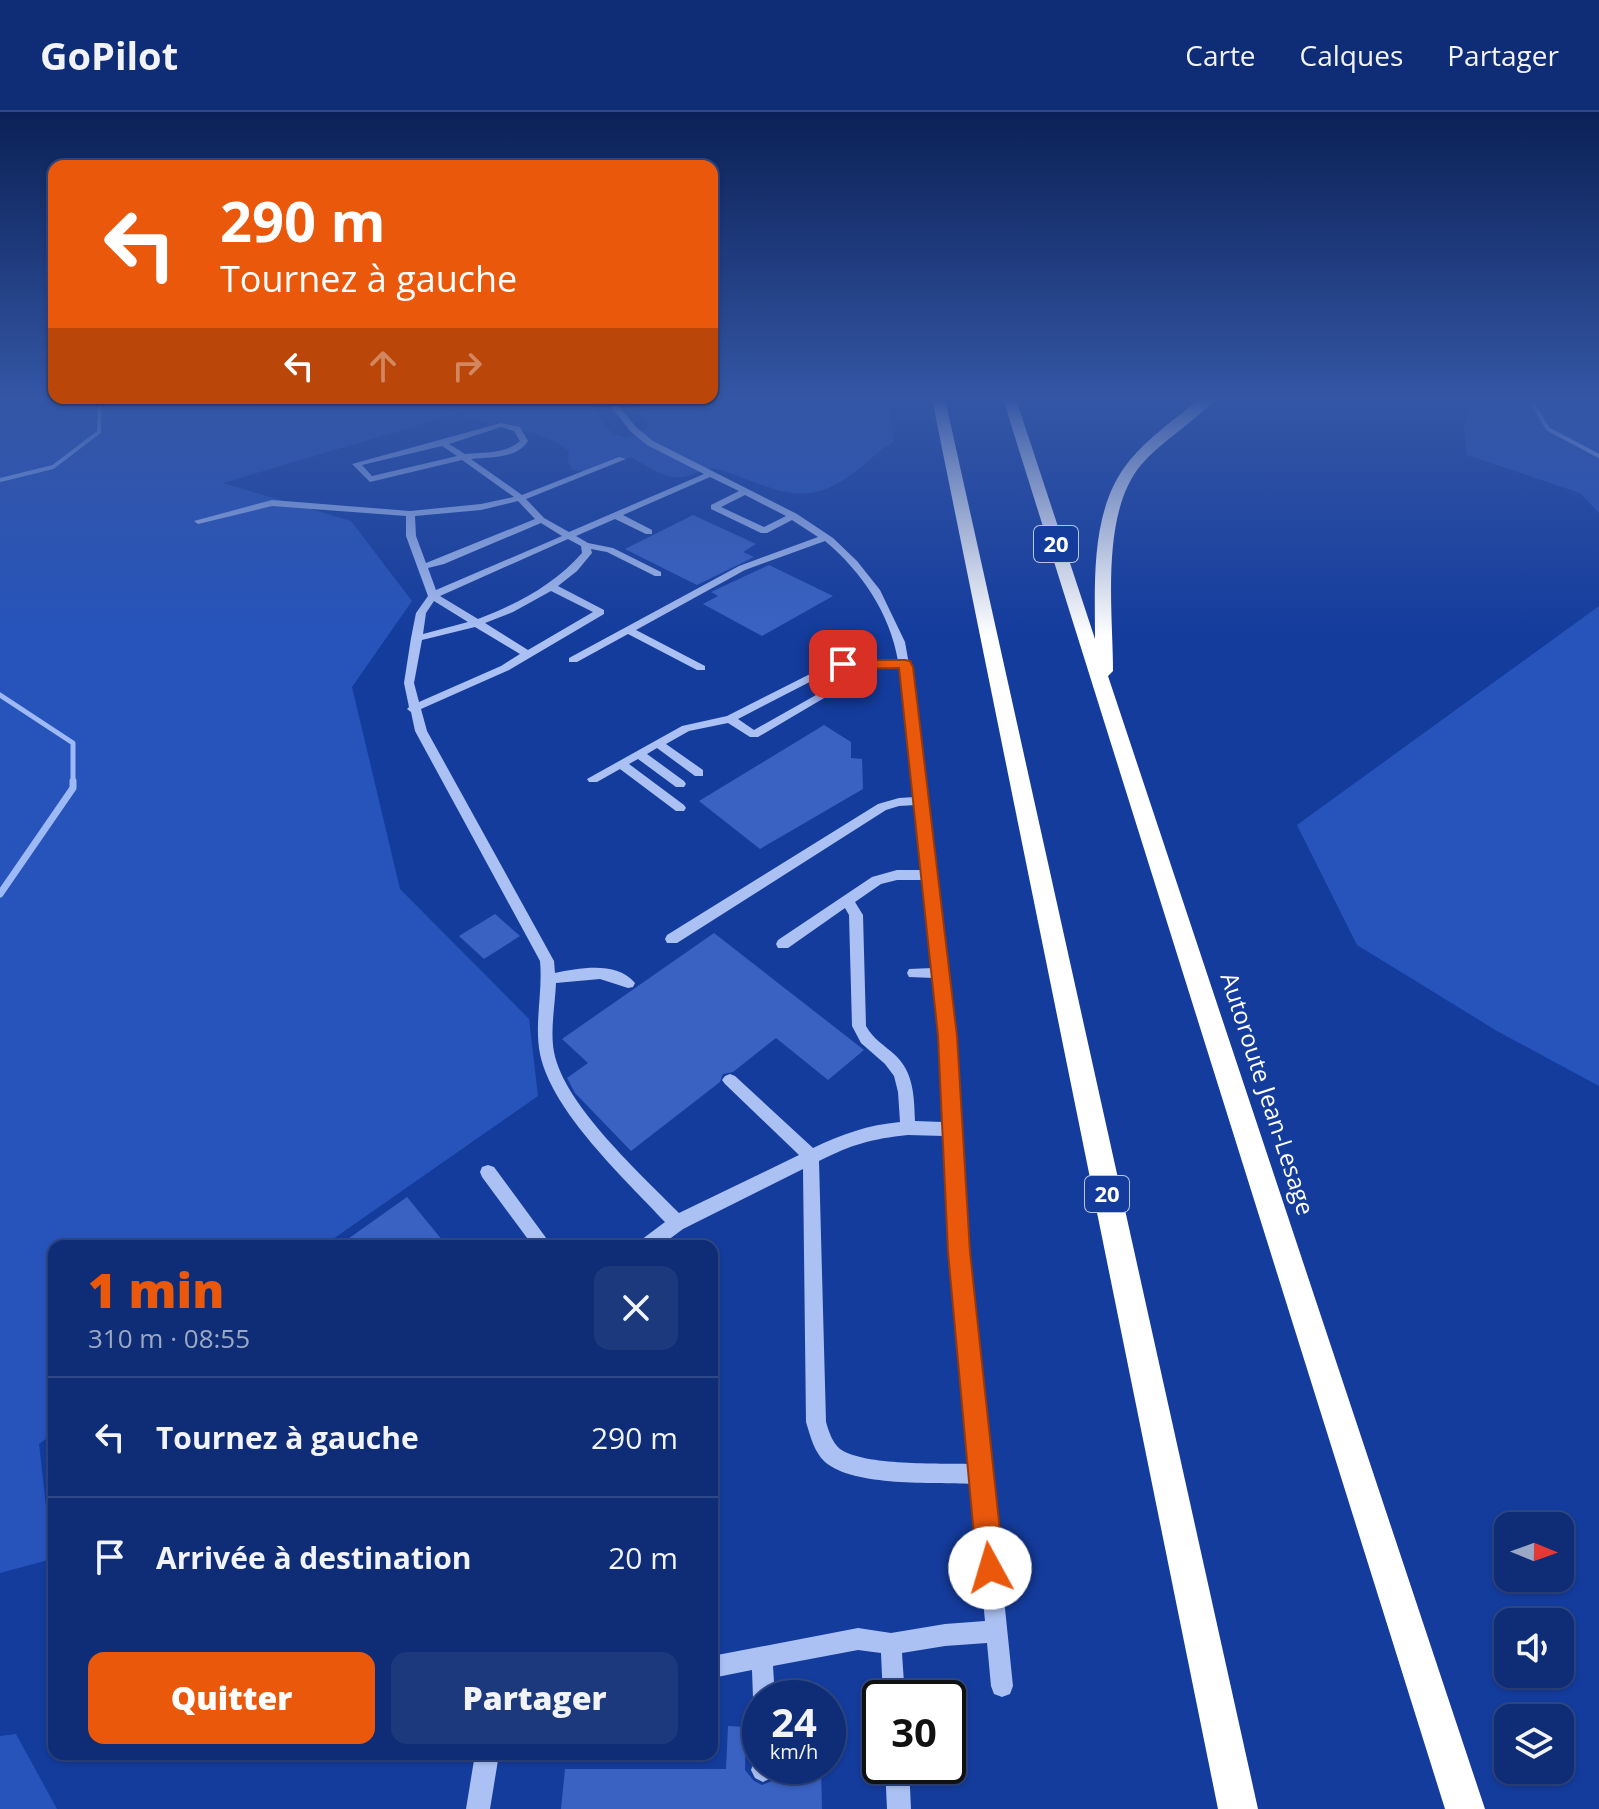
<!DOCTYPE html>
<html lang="fr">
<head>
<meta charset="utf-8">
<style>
	body { margin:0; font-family:"Open Sans",sans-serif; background:#1d397e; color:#f1f3f6; height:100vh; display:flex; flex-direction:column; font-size:30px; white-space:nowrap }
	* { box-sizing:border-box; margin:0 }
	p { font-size:26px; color:#9ba8c5 }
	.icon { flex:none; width:44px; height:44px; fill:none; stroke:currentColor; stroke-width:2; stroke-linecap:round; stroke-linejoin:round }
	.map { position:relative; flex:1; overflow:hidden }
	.details { position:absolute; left:48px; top:1128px; width:670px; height:520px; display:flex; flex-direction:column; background:#0f2d76; border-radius:16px; box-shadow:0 2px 6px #0004,0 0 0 2px #2f4988 }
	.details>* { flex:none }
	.guide { position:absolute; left:48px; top:48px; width:670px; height:244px; border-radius:16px; box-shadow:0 2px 6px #0004,0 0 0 2px #2f4988; background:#ea580c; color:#fff; overflow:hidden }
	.needle { width:52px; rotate:91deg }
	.controls { position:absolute; left:1494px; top:1400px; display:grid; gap:16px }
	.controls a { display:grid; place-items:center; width:80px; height:80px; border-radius:16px; background:#0f2d76; box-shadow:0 2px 6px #0004,0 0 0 2px #2f4988; font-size:40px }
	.speed { position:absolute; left:742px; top:1568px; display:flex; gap:16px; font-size:40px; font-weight:700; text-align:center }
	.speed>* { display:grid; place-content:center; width:104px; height:104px; border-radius:50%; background:#0f2d76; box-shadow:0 2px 6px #0004,0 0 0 2px #2f4988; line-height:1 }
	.speed small { font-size:20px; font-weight:400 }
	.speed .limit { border:4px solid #111; border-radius:12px; background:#fff; color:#111 }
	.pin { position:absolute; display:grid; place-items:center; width:68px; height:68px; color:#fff; margin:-34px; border-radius:16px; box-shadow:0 4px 12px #0006 }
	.me { position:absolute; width:88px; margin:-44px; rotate:354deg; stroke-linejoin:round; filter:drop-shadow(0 0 6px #0008) }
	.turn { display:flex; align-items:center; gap:28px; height:168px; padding:0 40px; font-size:36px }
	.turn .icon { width:104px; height:104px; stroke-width:2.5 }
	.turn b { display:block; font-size:56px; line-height:68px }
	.lanes { display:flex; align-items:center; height:76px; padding:0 40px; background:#0003; justify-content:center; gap:40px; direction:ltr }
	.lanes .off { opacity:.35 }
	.round { display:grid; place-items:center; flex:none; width:84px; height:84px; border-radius:16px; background:#1d397e }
	.head { display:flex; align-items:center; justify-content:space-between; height:136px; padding:0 40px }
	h1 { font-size:48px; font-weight:800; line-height:60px; color:#ea580c }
	.cta { display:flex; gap:16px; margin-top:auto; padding:16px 40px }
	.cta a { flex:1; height:92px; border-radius:16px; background:#ea580c; color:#fff; font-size:32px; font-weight:800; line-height:92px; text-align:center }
	.cta a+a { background:#1d397e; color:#f1f3f6 }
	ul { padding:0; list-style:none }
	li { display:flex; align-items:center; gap:24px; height:120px; padding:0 40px; border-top:2px solid #2f4988 }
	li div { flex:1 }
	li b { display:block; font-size:30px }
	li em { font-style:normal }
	header { display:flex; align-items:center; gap:48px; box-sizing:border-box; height:112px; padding:0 40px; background:#0f2d76; border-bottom:2px solid #2f4988 }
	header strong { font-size:38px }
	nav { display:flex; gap:44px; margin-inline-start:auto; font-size:28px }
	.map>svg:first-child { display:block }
	.green { fill:#2754bb }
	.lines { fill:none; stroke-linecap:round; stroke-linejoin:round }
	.stream-far2 { stroke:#9ebaf6; stroke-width:4 }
	.stream-far1 { stroke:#9ebaf6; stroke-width:5 }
	.stream { stroke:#9ebaf6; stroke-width:7 }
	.building { fill:#3962c3 }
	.minor { fill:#abc1f3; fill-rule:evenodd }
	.highway { fill:#fff; fill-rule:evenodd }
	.route { fill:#ea580c; stroke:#983908; stroke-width:2 }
	.labels { text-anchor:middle; stroke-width:6; stroke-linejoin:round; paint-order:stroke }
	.shield { fill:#143c9d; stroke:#b8c4e2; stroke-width:2 }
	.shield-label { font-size:22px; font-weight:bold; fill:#fff }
	.street-label { font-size:24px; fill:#fff; stroke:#143c9d }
</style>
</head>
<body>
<header>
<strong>GoPilot</strong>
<nav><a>Carte</a><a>Calques</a><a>Partager</a></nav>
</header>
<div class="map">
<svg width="1599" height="1697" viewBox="0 0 1599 1697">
	<rect width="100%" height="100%" fill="#143c9d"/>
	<g class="green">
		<path d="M0,287H506L496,291L522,287H589C601,314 619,341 649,314L630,287H888L894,330C878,338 869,349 855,360C801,402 769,372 717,357C706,354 693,364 682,365C664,367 646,353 631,345L586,360L572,358L568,349L569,339C541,316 498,314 463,306L473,297L223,371L351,409L412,489L352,575L400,777L529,907L538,984L323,1134H54V1321L39,1332L52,1447L0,1461Z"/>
		<polygon points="1474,287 1599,287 1599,401 1580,381 1467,343 1464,312"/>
		<polygon points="1599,494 1599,974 1497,919 1357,833 1297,713"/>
		<polygon points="16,1622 57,1697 0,1697 0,1624"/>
	</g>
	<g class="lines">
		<g class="stream-far2">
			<polyline points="1530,287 1548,317 1599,344"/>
			<polyline points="0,368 53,355 99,320 100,287"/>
		</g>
		<polyline class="stream-far1" points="0,583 73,631 73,671"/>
		<polyline class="stream" points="0,782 73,676 73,669"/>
	</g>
	<g class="building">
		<polygon points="693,403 756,432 743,440 754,445 697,473 625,437"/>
		<polygon points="769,453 833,484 762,524 703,492 718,484 711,480"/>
		<polygon points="824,613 851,630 851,646 862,647 863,677 760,737 699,689"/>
		<polygon points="495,802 520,824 484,847 459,824"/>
		<polygon points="714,821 864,938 828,968 776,926 733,960 723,962 720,970 631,1039 575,981 567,966 588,951 562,927"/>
		<polygon points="407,1085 447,1134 338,1134"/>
		<polygon points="728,1614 746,1615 745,1658 754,1669 762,1673 772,1669 777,1658 821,1658 822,1697 561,1697 565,1657 726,1657"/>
	</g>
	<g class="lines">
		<g class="minor">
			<path d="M605,287H613L636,315L653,329L797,402L833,426L857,449L880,478L905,530L919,609L953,908L966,1118L1013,1574L1010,1582L1002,1585L994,1582L991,1574L987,1531L945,1534L902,1541L905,1586H883L881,1541L858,1538L773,1554L775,1586H760V1596L756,1594L753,1586L752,1558L712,1566V1544L858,1516L891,1521L945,1512L985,1509L972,1372C934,1370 854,1375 825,1350C814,1340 810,1323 806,1310L803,1057L683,1117L660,1134H638L641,1128L665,1110C625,1067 552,1000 540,942C534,912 543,880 540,849L415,619L411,600L407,597L409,595L404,571L411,526L416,501L428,484L406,424V404L272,394L198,412L194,409L272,388L410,399L481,392L514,385L462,348L370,370L352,352L501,311L520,315L528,329C517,347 490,345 471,347L522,383L619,345L626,347L526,387L544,406L569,420L704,362L647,333L630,319ZM501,315L514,319L520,329C506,342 483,340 465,342L449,332ZM442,334L457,344L372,364L362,353ZM710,365L739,379L711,393V397L761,421H767L792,408L818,425L739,454L569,546V550H577L628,522L697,558H705V554L636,518L745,458L825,429C861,459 890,501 898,549L855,548L824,555L727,604L682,614L587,667L589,670H597L620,657L676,699H684L686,696L684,693L629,652L638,647L676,675H684L686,672L684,669L647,642L657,636L695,664H703V658L666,632L689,619L728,611L750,625H758L841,576L840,574H832L754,618L738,607L831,559L855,554L899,555L915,685L899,686L878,692L667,823L665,827L667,831H677L886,698L899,694L916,693L923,758H897L872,765L778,828L776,832L778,836H788L845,796L849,803L852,914L861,931L885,952L894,964L898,980L900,1010C868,1013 842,1022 813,1036L735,964L730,962L725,964L722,968L725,972L799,1043L679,1101C642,1063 564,993 554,940C550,918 555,894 556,871L600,867L628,876L633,875L635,871C617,849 580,856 555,861L554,849L427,619L421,597L509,558L604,502V498L558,474L577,459L592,441L591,437L607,440L655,464H661V460L613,436L588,431L576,424L615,407L646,422H652V418L623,403ZM745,383L786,404L764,415L721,395ZM518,389L535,407L426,451L416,424L415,404L481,398ZM541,411L562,424L436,478L428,456L444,452ZM568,427L581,434L582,441C554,473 517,492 478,507L440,484ZM551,479L593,500L528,538L485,511L513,500ZM434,489L468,510L423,522L426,501ZM475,515L520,542L501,554L419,590L414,571L422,528ZM897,768H924L933,856L909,857L907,861L909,865L934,866L943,1010L915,1009C914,984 914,960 894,942C884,933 873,927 866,914L863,803L855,790L881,772ZM908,1023L944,1024L948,1118L970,1352C940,1351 864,1354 840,1337C832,1330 829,1320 826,1310L819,1049C853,1032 871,1027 908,1023Z"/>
			<polygon points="488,1053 494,1055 552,1134 533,1134 482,1065 480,1060 482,1055"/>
			<polygon points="475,1642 499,1642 490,1697 466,1697"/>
			<polygon points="760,1644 760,1654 775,1654 771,1666 763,1670 755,1666 751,1658 755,1646"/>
			<polygon points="885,1654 909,1654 911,1697 887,1697"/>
		</g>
		<g class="highway">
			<polygon points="932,287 945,287 1258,1697 1218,1697"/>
			<path d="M1003,287H1016L1095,527C1095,468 1090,396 1130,348C1150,324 1176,306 1200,287H1215C1193,312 1162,328 1141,353C1100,402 1113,499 1113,559L1108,564L1485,1697H1445Z"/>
		</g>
	</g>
	<linearGradient id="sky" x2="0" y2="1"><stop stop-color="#0b2156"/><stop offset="0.55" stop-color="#3456a5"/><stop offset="1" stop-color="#3456a5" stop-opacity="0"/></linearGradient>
	<rect width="1599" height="524" fill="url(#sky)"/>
	<polygon class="route" points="905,548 910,549 913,555 957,924 970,1140 1004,1456 1000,1466 990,1470 981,1466 977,1456 948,1140 938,924 899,556 843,557 836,552 843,548"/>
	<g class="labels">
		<g class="shield">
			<rect x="1034" y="414" width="44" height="36" rx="6"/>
			<rect x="1085" y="1064" width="44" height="36" rx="6"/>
		</g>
		<g class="shield-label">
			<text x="1056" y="440">20</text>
			<text x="1107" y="1090">20</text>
		</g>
		<g class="street-label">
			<text transform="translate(1267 982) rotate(72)" y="8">Autoroute Jean-Lesage</text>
		</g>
	</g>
</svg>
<div class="controls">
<a><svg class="needle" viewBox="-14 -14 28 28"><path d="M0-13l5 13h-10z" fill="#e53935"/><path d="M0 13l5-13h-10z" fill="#9ba8c5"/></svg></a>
<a><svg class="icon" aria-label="sound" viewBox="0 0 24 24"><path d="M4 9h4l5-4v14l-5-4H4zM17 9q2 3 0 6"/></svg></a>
<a><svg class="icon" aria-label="layers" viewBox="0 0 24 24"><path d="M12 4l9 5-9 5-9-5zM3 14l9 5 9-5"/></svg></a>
</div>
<div class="speed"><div>24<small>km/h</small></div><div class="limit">30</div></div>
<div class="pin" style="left:843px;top:552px;background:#d93025"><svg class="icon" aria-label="arrive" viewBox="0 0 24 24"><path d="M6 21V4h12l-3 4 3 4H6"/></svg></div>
<svg class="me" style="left:990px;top:1456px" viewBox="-20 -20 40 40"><circle r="19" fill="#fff"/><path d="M0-13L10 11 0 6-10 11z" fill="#ea580c"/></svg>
<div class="guide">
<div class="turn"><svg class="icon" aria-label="left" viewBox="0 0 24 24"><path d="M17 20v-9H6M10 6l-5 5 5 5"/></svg><div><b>290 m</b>Tournez à gauche</div></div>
<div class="lanes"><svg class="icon" aria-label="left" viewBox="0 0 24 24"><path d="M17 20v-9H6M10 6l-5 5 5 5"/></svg><svg class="icon off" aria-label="ahead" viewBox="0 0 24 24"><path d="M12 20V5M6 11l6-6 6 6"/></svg><svg class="icon off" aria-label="right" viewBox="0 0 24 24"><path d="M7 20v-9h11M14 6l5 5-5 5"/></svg></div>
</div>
<section class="details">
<div class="head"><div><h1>1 min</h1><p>310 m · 08:55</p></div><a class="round"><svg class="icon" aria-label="close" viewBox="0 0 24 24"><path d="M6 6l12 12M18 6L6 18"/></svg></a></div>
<ul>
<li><svg class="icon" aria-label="left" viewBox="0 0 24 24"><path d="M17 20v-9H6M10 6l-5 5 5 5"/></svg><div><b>Tournez à gauche</b></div><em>290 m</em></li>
<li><svg class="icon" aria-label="arrive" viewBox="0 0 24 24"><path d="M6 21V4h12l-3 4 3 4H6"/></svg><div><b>Arrivée à destination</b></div><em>20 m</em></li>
</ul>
<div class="cta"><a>Quitter</a><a>Partager</a></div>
</section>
</div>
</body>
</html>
